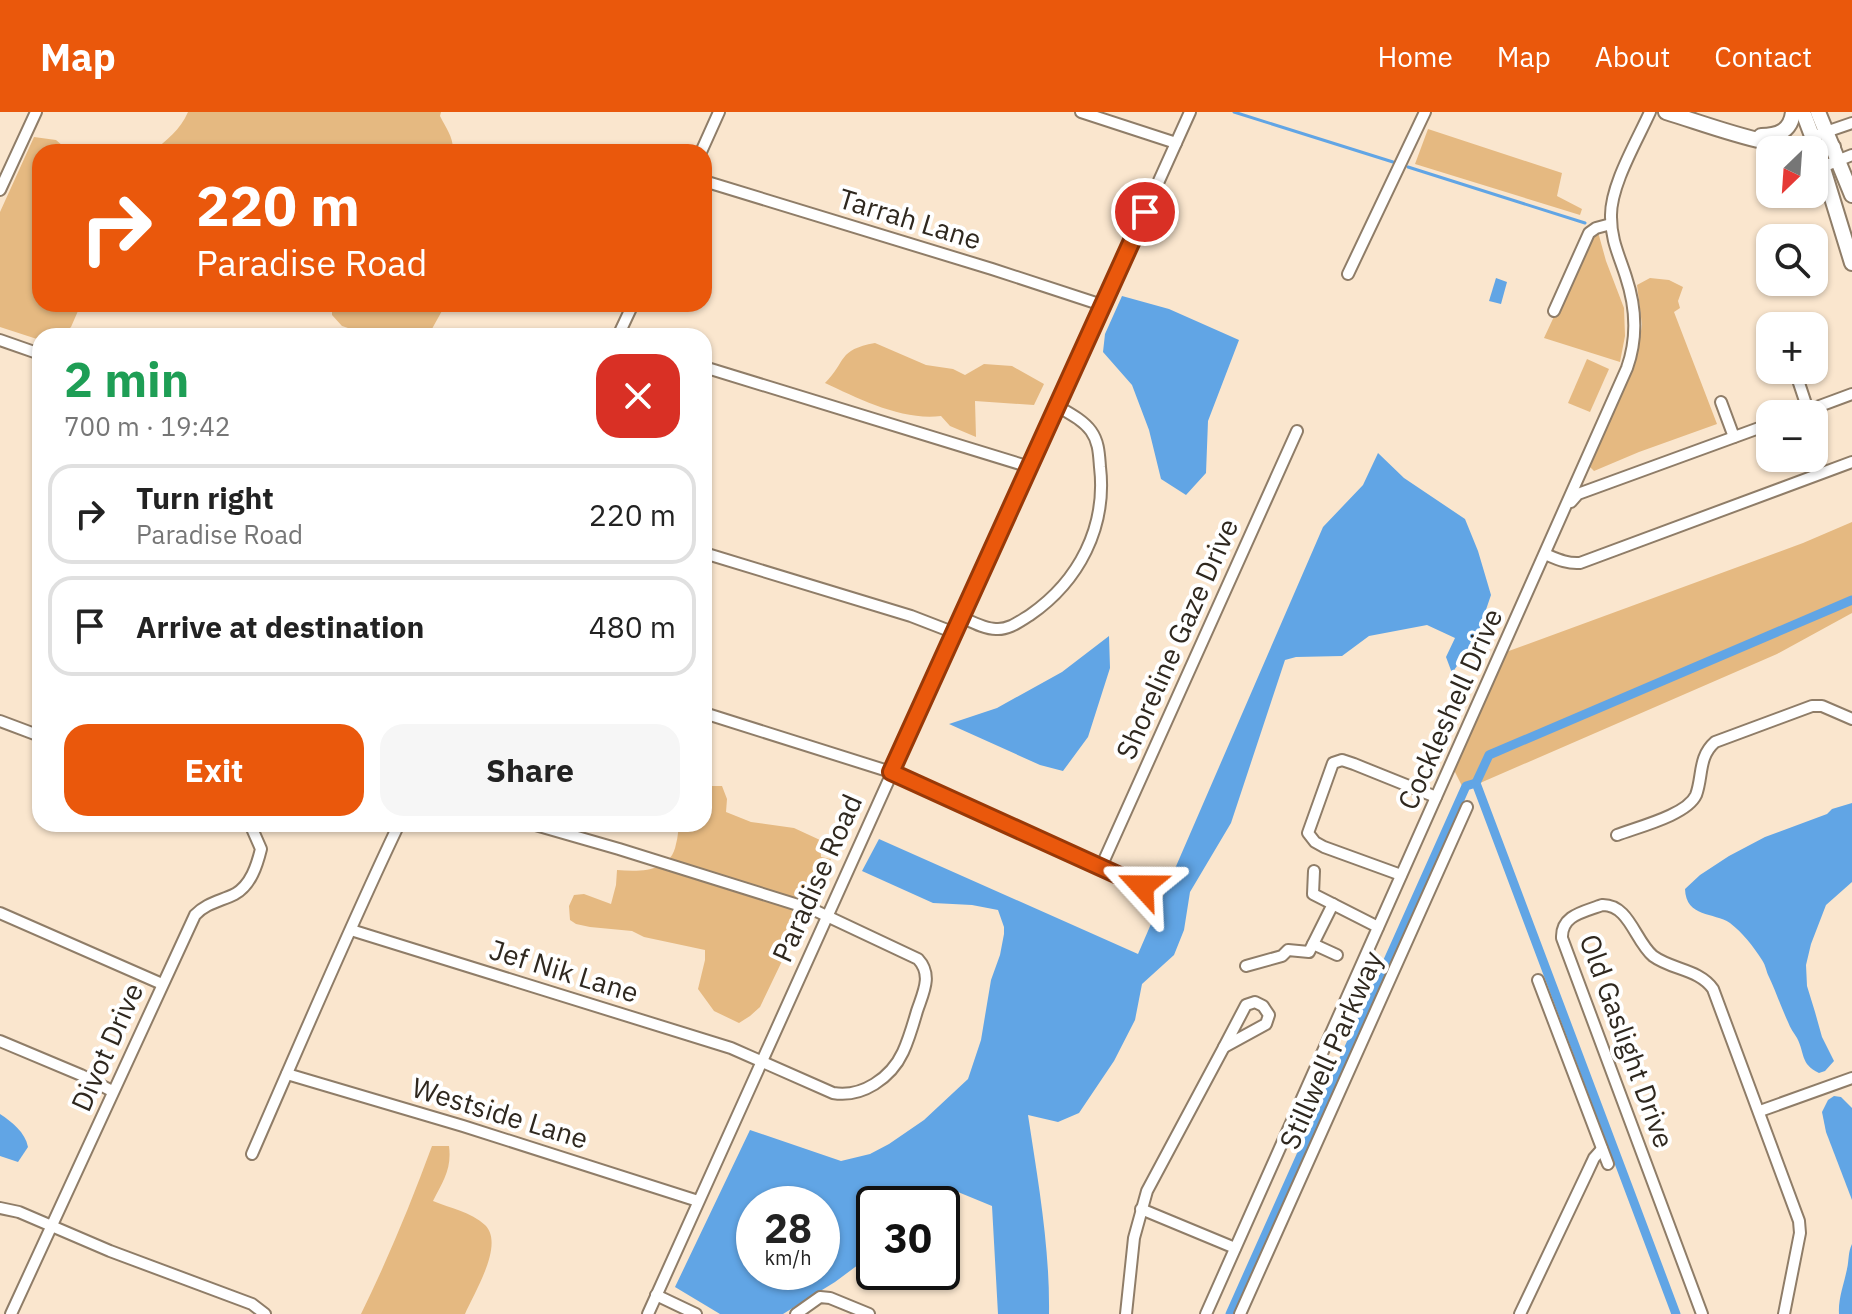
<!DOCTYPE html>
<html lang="en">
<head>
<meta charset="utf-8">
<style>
	body { margin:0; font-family:"IBM Plex Sans",sans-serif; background:#f6f6f6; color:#222; height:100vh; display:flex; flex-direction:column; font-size:30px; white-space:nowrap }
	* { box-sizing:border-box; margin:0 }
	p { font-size:26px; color:#767676 }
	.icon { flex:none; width:44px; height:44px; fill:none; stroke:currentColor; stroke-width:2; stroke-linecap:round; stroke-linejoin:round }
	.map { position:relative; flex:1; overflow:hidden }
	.details { position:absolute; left:32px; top:216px; width:680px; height:504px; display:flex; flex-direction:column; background:#fff; border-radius:24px; box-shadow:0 2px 6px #0004 }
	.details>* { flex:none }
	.guide { position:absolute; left:32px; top:32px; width:680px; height:168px; border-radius:24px; box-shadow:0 2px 6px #0004; background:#ea580c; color:#fff; overflow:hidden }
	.needle { width:52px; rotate:205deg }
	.buttons { position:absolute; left:1756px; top:24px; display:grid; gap:16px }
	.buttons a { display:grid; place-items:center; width:72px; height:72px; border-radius:16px; background:#fff; box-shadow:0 2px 6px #0004; font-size:40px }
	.speed { position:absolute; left:736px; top:1074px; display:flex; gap:16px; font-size:40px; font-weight:700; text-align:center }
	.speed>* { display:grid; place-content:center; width:104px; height:104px; border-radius:50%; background:#fff; box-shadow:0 2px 6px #0004; line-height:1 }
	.speed small { font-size:20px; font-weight:400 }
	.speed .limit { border:4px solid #111; border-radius:12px; background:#fff; color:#111 }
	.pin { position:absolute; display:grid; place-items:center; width:68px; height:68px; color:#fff; margin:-34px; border:4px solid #fff; border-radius:50%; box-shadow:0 2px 8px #0007 }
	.me { position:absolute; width:88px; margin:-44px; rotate:294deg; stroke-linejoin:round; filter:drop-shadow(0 0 6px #0008) }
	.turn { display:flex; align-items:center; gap:28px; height:168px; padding:0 32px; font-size:36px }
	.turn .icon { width:104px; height:104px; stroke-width:2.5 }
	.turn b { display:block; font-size:56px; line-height:68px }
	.round { display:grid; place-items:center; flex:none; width:84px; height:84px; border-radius:24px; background:#f6f6f6 }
	.head { display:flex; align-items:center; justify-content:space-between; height:136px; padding:0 32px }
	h1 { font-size:48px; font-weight:700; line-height:60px; color:#1e9e55 }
	.button { display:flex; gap:16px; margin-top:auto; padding:16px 32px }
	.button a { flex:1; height:92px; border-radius:24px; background:#ea580c; color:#fff; font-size:32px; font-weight:700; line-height:92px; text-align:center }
	.button a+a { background:#f6f6f6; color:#222 }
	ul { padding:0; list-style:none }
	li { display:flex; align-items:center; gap:24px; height:100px; margin:0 16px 12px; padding:0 16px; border:4px solid #e0e0e0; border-radius:24px }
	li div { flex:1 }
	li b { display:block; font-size:30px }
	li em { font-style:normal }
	header { display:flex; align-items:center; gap:48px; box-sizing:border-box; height:112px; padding:0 40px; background:#ea580c; color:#fff }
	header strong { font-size:38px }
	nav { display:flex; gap:44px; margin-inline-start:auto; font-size:28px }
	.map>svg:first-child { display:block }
	.green { fill:#e5b981 }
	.water { fill:#61a5e5; fill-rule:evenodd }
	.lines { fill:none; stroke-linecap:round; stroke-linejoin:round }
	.stream { stroke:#61a5e5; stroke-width:3 }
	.canal { stroke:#61a5e5; stroke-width:9 }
	.street-casing { stroke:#8f7d68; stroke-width:14 }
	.secondary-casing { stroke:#8f7d68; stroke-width:18 }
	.street { stroke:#fff; stroke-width:10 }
	.secondary { stroke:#fff; stroke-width:14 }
	.route-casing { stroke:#983908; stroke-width:20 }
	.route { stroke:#ea580c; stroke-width:14 }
	.labels { text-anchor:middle; stroke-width:8; stroke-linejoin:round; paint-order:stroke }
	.street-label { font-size:28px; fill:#2f281f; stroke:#fff }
</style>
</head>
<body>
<header>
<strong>Map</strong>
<nav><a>Home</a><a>Map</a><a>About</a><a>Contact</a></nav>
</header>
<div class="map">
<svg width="1852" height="1202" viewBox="0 0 1852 1202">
	<rect width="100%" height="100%" fill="#fae6ce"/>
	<g class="green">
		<path d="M188,0H441L440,4C446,16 454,26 453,40H152C167,28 180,18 188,0Z"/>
		<polygon points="1428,17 1562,61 1557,84 1582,97 1580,103 1415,52"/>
		<polygon points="34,25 56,28 70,40 40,40 40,192 81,192 71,215 61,224 40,224 40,228 0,215 0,100"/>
		<polygon points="1598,120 1606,149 1624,196 1625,224 1620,250 1544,226 1592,123"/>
		<polygon points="1650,166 1669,168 1683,175 1678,189 1680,196 1674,200 1717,312 1639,340 1594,359 1590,355 1637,244 1642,213 1637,173"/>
		<polygon points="332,192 443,192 443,197 428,224 388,224 380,220 354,218 342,214 332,203"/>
		<path d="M875,231L926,253L953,257L965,263L984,252L1012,254L1044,272L1034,293L975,289L976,325L950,314L941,304C903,309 859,287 825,271C847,249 837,238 875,231Z"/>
		<polygon points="1587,247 1609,257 1590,300 1568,291"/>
		<polygon points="1852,410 1852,501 1777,542 1464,678 1452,654 1506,540 1803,431"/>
		<path d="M709,674H722L727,687L726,700L751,710L794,716L820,728L821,745L831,747L760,895L750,904L739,911L714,899L698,877L705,848V838L644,825L632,819L590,815L576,812L570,808L569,794L574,783L584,782L611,792L616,773L617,758C641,760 671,760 676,732C678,725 678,719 679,712H704V678Z"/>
		<path d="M432,1034H449C452,1057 443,1069 433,1089C450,1096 471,1100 485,1113C505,1132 474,1181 465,1202H361C388,1147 411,1091 432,1034Z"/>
	</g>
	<g class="water">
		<polygon points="1496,166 1507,170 1501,192 1489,189"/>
		<polygon points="1122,184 1169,197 1239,228 1208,309 1206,361 1186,383 1161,367 1149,318 1132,273 1103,240 1105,222"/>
		<path d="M1378,341L1404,366L1465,407L1478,439L1491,483L1476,527L1452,561L1446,545L1455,526L1427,513L1369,524L1342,544L1296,545L1285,548L1231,711L1190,780L1184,818L1174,843L1142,872L1135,908L1114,949L1079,1001L1058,1010L1028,1003C1038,1069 1050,1135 1049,1202H998L992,1094L958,1080L942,1092H874V1141L835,1170L783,1202H720L675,1175L750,1018L841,1049L870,1042L889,1032L924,1008L968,967L981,928L991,868L1000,843L1004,822V815L998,798L972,793L933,791L862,759L879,727L1138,842L1323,415L1363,373ZM822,1092V1160H754V1092Z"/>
		<polygon points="1109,524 1110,556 1088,625 1063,659 1040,653 949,612 997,596 1062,560"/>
		<path d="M1852,691V770L1826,793L1811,832L1806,853L1807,874L1815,900L1822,925L1834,949L1825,959L1819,961C1800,952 1805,941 1797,926C1794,921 1790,916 1788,910C1781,895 1776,880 1769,865C1766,859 1766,854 1762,848C1753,834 1743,821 1730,811C1714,800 1686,806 1685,777L1700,763L1729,744L1765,725L1827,702L1832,697Z"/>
		<polygon points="1834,984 1841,985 1852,996 1852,1088 1826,1020 1822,1000 1828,988"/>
		<path d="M0,1002C12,1010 25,1020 28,1035L18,1050L0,1044Z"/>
		<path d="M1852,1132V1202H1839C1838,1187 1844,1172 1847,1157C1849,1148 1848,1140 1852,1132Z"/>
	</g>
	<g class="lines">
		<g class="stream">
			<polyline points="1234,0 1393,50"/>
			<polyline points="1408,55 1585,111"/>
		</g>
		<g class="canal">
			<polyline points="1230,1202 1466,674 1476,671"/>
			<polyline points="1676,1202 1476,671 1489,643 1852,488"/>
		</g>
		<defs>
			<g id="street">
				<polyline points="1081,0 1176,31"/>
				<polyline points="1820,22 1852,11"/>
				<polyline points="701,40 719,0"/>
				<polyline points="1822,55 1852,43"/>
				<polyline points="704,69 992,157 1102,193"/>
				<polyline points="0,78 36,0"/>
				<polyline points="1348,162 1425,0"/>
				<polyline points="1554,199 1589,121 1596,116 1611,112"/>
				<polyline points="618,224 633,192"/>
				<polyline points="0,228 40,242"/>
				<polyline points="704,255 1030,355"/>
				<polyline points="1798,268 1808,298"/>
				<polyline points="1721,290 1734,325"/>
				<polyline points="1798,302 1852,282"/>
				<polyline points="1571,390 1578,382 1770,312"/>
				<polyline points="704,441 911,504 955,521"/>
				<path d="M1545,442C1557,447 1567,452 1580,451L1852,350"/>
				<path d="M961,505C972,510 985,517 996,517C1009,518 1020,509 1030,503C1079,469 1107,415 1100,355C1099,343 1099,330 1091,319C1083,308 1069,301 1057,294"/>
				<polyline points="704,601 891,660 1142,774"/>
				<polyline points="0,609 40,624"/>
				<path d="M1617,723C1638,715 1687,703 1696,683C1703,664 1698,645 1715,630L1812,594H1822L1852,607"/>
				<polyline points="1101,755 1297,319"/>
				<polyline points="1314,759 1313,782 1378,815"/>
				<polyline points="1401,763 1324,735 1315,730 1308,721 1333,651 1342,648 1354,652 1436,685"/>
				<polyline points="0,801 162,872"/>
				<path d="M351,818L731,936L833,981C862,986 891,966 903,940C909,927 913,913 917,899C923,881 933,863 918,847L814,798L619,737L532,712"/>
				<polyline points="1313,832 1337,843"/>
				<polyline points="1246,854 1282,844 1288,838 1309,840 1333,792"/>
				<polyline points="1538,868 1608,1052"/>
				<polygon points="1255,890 1263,894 1269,903 1266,912 1224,935 1246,893"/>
				<polyline points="0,929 81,963 112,979"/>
				<polyline points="287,962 463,1014 698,1089"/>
				<polyline points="1760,999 1852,966"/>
				<path d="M252,1042C300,932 347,821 399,712"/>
				<polyline points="0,1096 19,1100 110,1139 252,1192 265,1202"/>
				<polyline points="1141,1097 1235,1136"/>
				<polyline points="656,1183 696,1202"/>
				<path d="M11,1202L195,803C206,791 221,789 235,782C251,773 257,753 261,737L250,712"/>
				<polyline points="648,1202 1190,0"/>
				<polyline points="796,1202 820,1185 830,1186 869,1202"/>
				<polyline points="1126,1202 1134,1126 1147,1079 1224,935"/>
				<path d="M1206,1202L1627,256C1638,225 1636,195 1626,165C1619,143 1611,128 1611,105C1610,74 1637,29 1650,0"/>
				<polyline points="1240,1202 1467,695"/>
				<polyline points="1520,1202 1587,1061 1594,1046 1602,1037"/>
				<path d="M1702,1202L1562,826C1561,803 1584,800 1602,793C1629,792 1635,829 1653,844C1672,858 1699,857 1713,877L1799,1109L1800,1121L1784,1202"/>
			</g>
			<g id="secondary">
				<path d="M1666,0C1721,17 1776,40 1833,35"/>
				<polyline points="1803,0 1817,37 1852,151"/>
				<polyline points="1818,0 1852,83"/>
				<path d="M1761,24C1778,24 1791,19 1793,0"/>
			</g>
		</defs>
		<use href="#street" class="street-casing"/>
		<use href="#secondary" class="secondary-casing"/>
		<use href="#street" class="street"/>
		<use href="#secondary" class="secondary"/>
	</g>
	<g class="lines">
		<defs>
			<polyline id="route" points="1142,774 891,660 1145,100"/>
		</defs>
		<use href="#route" class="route-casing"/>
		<use href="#route" class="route"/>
	</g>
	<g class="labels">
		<g class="street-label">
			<text transform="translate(910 107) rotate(17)" y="10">Tarrah Lane</text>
			<text transform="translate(1177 527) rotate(-66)" y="10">Shoreline Gaze Drive</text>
			<text transform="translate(1450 597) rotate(-66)" y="10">Cockleshell Drive</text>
			<text transform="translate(817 766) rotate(-66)" y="10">Paradise Road</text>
			<text transform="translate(564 859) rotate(17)" y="10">Jef Nik Lane</text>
			<text transform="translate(1627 929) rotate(70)" y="10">Old Gaslight Drive</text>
			<text transform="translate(107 935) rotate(-66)" y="10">Divot Drive</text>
			<text transform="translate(1331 938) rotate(-66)" y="10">Stillwell Parkway</text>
			<text transform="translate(500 1001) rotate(17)" y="10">Westside Lane</text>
		</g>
	</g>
</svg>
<div class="buttons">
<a><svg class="needle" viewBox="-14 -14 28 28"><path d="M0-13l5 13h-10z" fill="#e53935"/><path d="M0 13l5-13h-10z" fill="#767676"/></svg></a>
<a><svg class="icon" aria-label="search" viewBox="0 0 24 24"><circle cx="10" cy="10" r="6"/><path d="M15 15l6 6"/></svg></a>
<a>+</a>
<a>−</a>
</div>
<div class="speed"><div>28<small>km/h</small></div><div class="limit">30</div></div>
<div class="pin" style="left:1145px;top:100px;background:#d93025"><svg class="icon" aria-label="arrive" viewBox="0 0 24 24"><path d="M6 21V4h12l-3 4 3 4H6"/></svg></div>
<svg class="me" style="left:1142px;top:774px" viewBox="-20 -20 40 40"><path d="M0-17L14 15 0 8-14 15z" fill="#ea580c" stroke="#fff" stroke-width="4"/></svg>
<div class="guide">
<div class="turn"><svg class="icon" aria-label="right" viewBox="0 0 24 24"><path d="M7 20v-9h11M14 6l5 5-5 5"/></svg><div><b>220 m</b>Paradise Road</div></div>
</div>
<section class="details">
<div class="head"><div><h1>2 min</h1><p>700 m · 19:42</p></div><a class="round" style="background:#d93025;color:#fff"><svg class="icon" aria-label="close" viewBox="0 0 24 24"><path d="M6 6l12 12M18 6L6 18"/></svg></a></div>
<ul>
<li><svg class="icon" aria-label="right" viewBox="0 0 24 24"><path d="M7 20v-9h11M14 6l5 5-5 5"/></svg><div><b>Turn right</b><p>Paradise Road</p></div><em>220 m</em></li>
<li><svg class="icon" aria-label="arrive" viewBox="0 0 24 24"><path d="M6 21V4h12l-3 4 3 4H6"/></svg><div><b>Arrive at destination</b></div><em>480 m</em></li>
</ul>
<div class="button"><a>Exit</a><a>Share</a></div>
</section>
</div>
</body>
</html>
